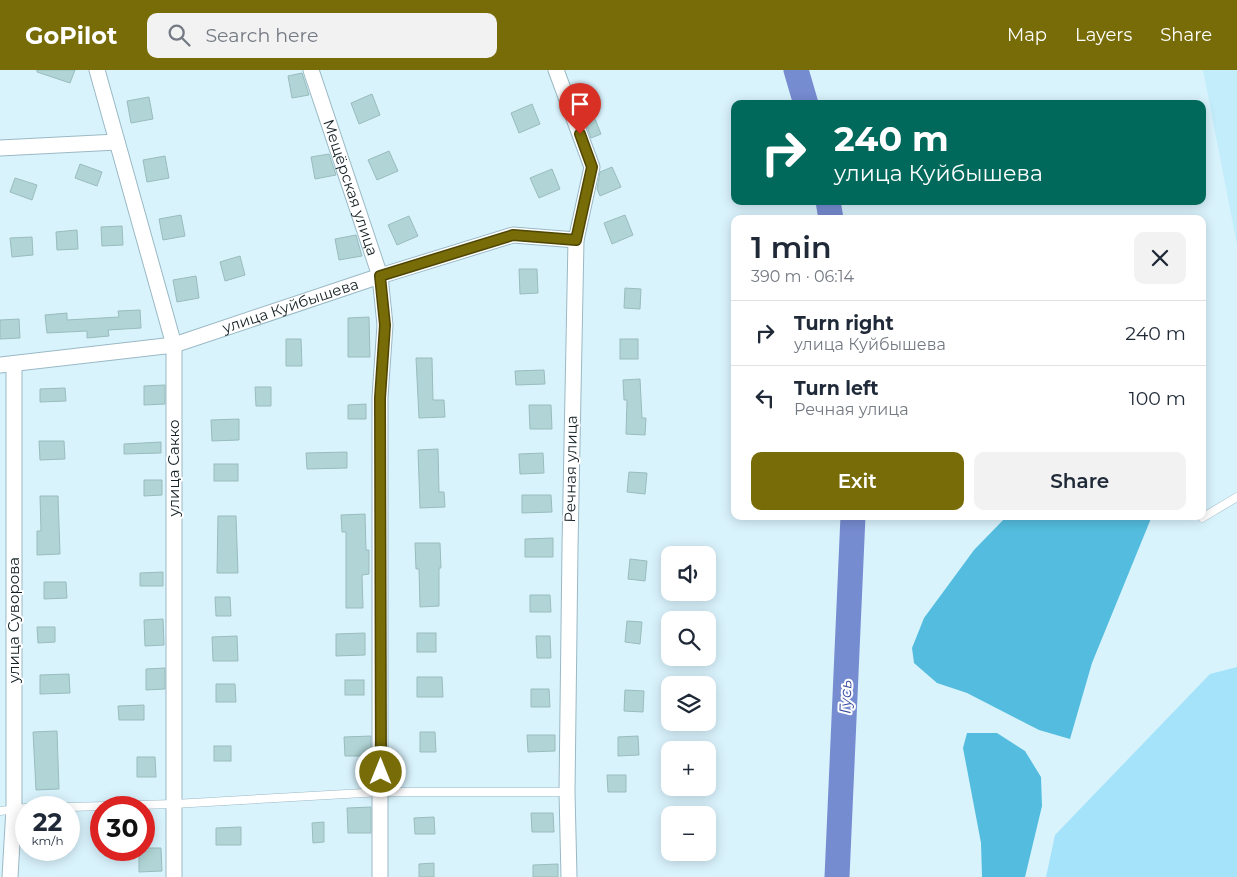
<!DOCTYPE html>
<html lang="en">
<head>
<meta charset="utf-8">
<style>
	body { margin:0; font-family:Montserrat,sans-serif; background:#f2f2f3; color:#1f2937; height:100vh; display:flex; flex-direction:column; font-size:19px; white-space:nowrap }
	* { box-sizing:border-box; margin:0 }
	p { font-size:16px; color:#747a83 }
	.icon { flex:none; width:28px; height:28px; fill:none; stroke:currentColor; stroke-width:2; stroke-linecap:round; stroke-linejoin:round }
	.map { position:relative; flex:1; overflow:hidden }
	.panel { position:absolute; left:731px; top:145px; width:475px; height:305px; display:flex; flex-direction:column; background:#fff; border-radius:10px; box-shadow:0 2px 12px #0003 }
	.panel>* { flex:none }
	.top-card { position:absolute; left:731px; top:30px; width:475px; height:105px; border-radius:10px; box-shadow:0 2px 12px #0003; background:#00695c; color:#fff; overflow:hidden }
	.tools { position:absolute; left:661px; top:476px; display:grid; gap:10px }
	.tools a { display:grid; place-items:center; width:55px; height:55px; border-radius:10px; background:#fff; box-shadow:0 2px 12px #0003; font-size:25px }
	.speed { position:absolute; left:15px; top:726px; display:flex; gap:10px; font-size:25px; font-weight:700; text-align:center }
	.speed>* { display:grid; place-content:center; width:65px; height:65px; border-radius:50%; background:#fff; box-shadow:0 2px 12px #0003; line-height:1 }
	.speed small { font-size:12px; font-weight:400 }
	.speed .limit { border:8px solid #d22; background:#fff; color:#111 }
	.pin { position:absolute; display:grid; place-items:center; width:42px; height:42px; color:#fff; margin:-51px -21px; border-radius:50% 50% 50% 0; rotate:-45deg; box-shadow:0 0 5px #0007 }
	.pin .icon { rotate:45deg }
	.me { position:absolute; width:55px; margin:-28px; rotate:0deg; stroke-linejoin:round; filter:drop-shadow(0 0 4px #0008) }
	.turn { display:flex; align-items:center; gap:18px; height:105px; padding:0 20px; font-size:22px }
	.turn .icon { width:65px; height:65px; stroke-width:2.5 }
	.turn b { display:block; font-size:35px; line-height:42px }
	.round { display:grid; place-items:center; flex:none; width:52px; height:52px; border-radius:10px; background:#f2f2f3 }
	.headline { display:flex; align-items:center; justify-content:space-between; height:85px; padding:0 20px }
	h1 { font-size:30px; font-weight:600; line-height:38px }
	.primary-button { display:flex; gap:10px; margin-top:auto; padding:10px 20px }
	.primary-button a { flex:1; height:58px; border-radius:10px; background:#776c07; color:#fff; font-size:20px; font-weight:600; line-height:58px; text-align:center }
	.primary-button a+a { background:#f2f2f3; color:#1f2937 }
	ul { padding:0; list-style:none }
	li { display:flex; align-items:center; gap:15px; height:65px; padding:0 20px; border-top:1px solid #e0e1e3 }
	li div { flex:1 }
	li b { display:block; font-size:19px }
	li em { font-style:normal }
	header { display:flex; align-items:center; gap:30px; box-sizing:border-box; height:70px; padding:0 25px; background:#776c07; color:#fff }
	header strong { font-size:24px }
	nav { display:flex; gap:28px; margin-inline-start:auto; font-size:18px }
	.search { width:350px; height:45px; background:#f2f2f3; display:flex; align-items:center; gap:12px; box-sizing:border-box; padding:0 18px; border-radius:10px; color:#747a83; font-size:19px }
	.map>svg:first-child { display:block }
	.built { fill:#c4edfc }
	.green { fill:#a5e3fa }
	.forest { fill:#54bddf }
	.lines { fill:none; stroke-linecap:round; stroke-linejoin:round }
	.river { stroke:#768cd1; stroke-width:25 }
	.building { fill:#b1d5d6; stroke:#99bcbd }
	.lane-casing { stroke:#9ab9c4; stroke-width:9 }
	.street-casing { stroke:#9ab9c4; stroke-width:17 }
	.lane { stroke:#fff; stroke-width:8 }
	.street { stroke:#fff; stroke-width:15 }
	.route-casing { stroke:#4d4605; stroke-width:12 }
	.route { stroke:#776c07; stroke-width:9 }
	.labels { text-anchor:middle; stroke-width:4; stroke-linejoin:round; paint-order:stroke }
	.street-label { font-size:15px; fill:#142024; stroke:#fff }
	.water-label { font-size:16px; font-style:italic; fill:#384ca0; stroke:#fff }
</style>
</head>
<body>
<header>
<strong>GoPilot</strong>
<div class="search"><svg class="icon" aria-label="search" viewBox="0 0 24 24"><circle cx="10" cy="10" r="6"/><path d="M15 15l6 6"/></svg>Search here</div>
<nav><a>Map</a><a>Layers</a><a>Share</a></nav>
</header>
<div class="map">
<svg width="1237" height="807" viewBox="0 0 1237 807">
	<rect width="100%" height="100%" fill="#d9f3fd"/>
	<polygon class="built" points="1203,0 1237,0 1237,175"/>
	<polygon class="green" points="1237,597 1237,807 1046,807 1055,765 1210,604"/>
	<g class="forest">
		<polygon points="1007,446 1152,446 1092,593 1070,669 1039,660 967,623 937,613 914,593 912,578 924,548 974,480"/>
		<polygon points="967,663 997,663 1025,681 1041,707 1042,736 1025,807 982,807 981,773 963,678"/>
	</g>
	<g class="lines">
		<g class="river">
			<polyline points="796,0 806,34"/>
			<polyline points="828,131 831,149"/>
			<polyline points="837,807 853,446"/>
		</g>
	</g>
	<g class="building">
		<polygon points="37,0 75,0 70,13 37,2"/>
		<polygon points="302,3 309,25 292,28 288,6"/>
		<polygon points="372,24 380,45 359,54 351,33"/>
		<polygon points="149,27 153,49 131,53 127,31"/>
		<polygon points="532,34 540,54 519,63 511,43"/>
		<polygon points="593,44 601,64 591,68 584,47"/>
		<polygon points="389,81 398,101 377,110 368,90"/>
		<polygon points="329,84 336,105 315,109 311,87"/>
		<polygon points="165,86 169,108 147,112 143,90"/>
		<polygon points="80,94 102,102 97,116 75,108"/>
		<polygon points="612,97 621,117 600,126 597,119 600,102"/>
		<polygon points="552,99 560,119 539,128 530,108"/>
		<polygon points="15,108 37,115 32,130 10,122"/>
		<polygon points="181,145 185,166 163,170 159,149"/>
		<polygon points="625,145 633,165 612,174 604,153"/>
		<polygon points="409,146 418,166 397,175 388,155"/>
		<polygon points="122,156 123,175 102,176 101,157"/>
		<polygon points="77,160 78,179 57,180 56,162"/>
		<polygon points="356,165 362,186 339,190 335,169"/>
		<polygon points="32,167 33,185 12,187 10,168"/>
		<polygon points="240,186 245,205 225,211 220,192"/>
		<polygon points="519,199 537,199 538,223 520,224"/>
		<polygon points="196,206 199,228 177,232 173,210"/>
		<polygon points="625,218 641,219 640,239 624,238"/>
		<polygon points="140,240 141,258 108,260 109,266 87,268 87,261 47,263 45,245 67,243 67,250 119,247 118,241"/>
		<polygon points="369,247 370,287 348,287 348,248"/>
		<polygon points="19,249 20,268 0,269 0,250"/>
		<polygon points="286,269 301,269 302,296 286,296"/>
		<rect x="620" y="269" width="18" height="20"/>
		<polygon points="416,288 432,288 433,330 444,330 445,347 419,348"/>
		<polygon points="544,300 545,314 516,315 515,301"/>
		<polygon points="640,309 642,348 646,348 645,365 626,364 627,330 624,330 623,310"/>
		<polygon points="165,315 165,334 144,335 144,316"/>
		<polygon points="255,317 271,317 271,336 256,336"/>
		<polygon points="65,318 66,331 40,332 40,319"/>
		<polygon points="366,334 366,349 348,349 348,335"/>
		<polygon points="529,335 551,335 552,359 530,359"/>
		<polygon points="239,349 239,370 212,371 211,350"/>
		<polygon points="39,371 64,371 65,389 40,390"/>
		<polygon points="161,372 161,383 124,384 124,374"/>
		<polygon points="438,379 439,422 444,422 445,437 420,438 418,380"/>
		<polygon points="347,382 347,398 307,399 306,383"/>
		<polygon points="543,383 544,403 520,404 519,384"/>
		<rect x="214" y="394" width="24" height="17"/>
		<polygon points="629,402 647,403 645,424 627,422"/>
		<polygon points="144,410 162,410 162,425 144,426"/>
		<polygon points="522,425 551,425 552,442 522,443"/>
		<polygon points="40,426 58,426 60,484 37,485 37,461 41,461"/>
		<polygon points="365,444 366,480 369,480 369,504 362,505 363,538 346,538 346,462 342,462 341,445"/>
		<polygon points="218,446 236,446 238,503 217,503"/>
		<polygon points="553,468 553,487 525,487 525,469"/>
		<polygon points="415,473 440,473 441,498 439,498 439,536 420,537 419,499 416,499"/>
		<polygon points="630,489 647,491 645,511 628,509"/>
		<polygon points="163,502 163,516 140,516 140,503"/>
		<polygon points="44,512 66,512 67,528 44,529"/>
		<polygon points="530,525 550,525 551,542 530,542"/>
		<polygon points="215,527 230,527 231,546 216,546"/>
		<polygon points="163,549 164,575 145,576 144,550"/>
		<polygon points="627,551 642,552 640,574 625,572"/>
		<polygon points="37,557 55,557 55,572 38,573"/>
		<polygon points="365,563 365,585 336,586 336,564"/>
		<rect x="417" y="563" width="19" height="19"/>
		<polygon points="237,566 238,591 213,591 212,567"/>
		<polygon points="536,566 550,566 551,588 537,588"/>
		<polygon points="165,598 165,619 146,620 146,599"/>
		<polygon points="69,604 70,623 40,624 40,605"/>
		<polygon points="417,607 442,607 443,627 417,627"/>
		<rect x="345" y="610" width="19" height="15"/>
		<polygon points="216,614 235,614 236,632 216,632"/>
		<polygon points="531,619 549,619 550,637 531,637"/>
		<polygon points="625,620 644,621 643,642 624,641"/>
		<polygon points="144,635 144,650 119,650 118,636"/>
		<polygon points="57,661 59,719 36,720 33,662"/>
		<polygon points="420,662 435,662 436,682 420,682"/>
		<polygon points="527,665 555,665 555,681 528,682"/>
		<polygon points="371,666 371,686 345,686 344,667"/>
		<polygon points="638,666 639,685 618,686 618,667"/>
		<rect x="214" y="676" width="17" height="15"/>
		<polygon points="137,687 155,687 156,707 137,707"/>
		<polygon points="607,705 626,705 626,722 608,722"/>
		<polygon points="371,737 371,763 348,763 347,738"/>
		<polygon points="531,743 553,743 554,762 532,762"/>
		<polygon points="434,747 435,764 415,764 414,748"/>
		<polygon points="324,752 324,772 313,773 312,753"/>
		<polygon points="241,757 241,775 216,775 216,758"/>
		<polygon points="144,778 161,778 162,801 139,802 139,780 144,780"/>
		<polygon points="434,793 434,807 419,807 419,794"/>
		<polygon points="558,794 558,807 533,807 533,795"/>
	</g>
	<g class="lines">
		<defs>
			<g id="lane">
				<polyline points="1202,448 1237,427"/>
				<polyline points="35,738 174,734 381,722 567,722"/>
				<polyline points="0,741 26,738"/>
			</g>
			<g id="street">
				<polyline points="97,0 174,275 174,807"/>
				<path id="s1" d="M311,0L380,206L385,255L380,327V807"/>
				<polyline points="556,0 592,97 576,170 570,477 567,722 569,807"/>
				<polyline points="0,78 117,72"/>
				<path id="s2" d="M0,295L174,275L380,206L513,165L576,170"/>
				<polyline points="10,807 14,738 14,294"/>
			</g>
		</defs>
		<use href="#lane" class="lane-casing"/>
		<use href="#street" class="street-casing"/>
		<use href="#lane" class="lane"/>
		<use href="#street" class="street"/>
	</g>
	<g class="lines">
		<defs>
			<polyline id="route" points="381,702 380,328 385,255 380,206 513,165 576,170 592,97 580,64"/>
		</defs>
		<use href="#route" class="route-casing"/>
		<use href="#route" class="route"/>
	</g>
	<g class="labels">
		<g class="street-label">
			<text dy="5" stroke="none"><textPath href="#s1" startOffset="124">Мещёрская улица</textPath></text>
			<text dy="5" stroke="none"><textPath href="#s2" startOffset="298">улица Куйбышева</textPath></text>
			<text transform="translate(174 398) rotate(-90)" y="5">улица Сакко</text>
			<text transform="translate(571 399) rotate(-89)" y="5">Речная улица</text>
			<text transform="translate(14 550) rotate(-90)" y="5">улица Суворова</text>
		</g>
		<g class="water-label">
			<text transform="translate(845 627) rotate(-88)" y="6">Гусь</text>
		</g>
	</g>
</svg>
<div class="tools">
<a><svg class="icon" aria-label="sound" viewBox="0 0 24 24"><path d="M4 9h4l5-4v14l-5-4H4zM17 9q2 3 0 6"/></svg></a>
<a><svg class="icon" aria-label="search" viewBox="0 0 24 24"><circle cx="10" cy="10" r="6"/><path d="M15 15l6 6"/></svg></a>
<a><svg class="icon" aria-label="layers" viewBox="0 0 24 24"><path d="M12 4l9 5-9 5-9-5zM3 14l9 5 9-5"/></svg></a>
<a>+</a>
<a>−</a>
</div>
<div class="speed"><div>22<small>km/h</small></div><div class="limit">30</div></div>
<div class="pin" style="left:580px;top:64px;background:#d93025"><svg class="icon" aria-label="arrive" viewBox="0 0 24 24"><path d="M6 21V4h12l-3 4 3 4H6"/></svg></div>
<svg class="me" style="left:381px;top:702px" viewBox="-20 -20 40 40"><circle r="17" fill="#776c07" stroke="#fff" stroke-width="3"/><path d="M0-11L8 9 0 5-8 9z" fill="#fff"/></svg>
<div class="top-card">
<div class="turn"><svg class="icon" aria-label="right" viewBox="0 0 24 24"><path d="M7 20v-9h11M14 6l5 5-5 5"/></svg><div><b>240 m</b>улица Куйбышева</div></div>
</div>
<section class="panel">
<div class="headline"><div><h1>1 min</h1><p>390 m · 06:14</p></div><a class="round"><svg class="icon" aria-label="close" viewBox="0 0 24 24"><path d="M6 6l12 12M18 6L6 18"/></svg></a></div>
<ul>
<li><svg class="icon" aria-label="right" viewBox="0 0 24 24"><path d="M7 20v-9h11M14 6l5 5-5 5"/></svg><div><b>Turn right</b><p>улица Куйбышева</p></div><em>240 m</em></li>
<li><svg class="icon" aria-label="left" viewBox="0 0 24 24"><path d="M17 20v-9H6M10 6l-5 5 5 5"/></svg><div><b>Turn left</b><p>Речная улица</p></div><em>100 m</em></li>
</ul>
<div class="primary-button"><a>Exit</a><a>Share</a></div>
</section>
</div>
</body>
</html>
